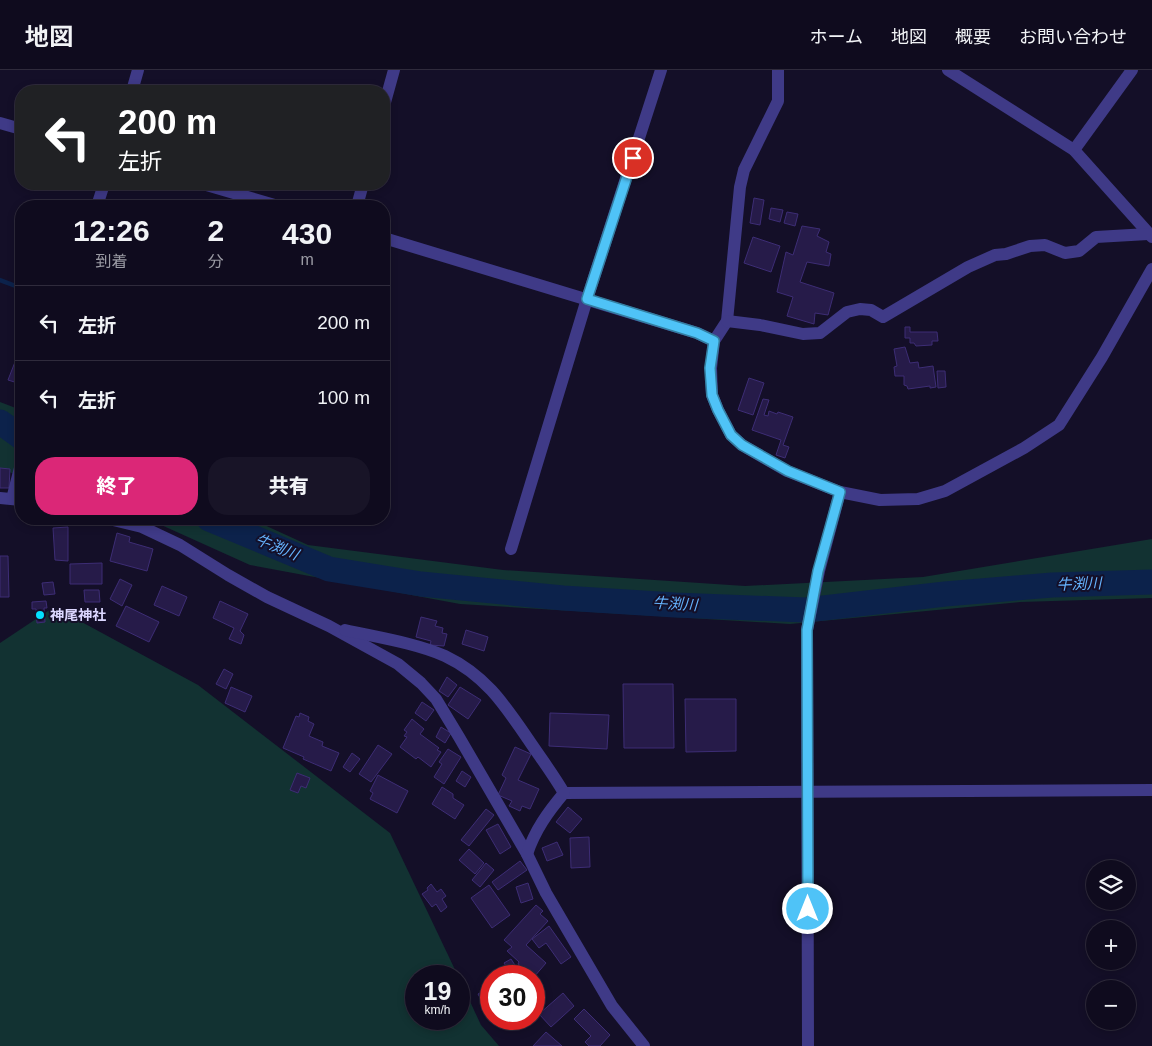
<!DOCTYPE html>
<html lang="ja">
<head>
<meta charset="utf-8">
<style>
	body { margin:0; font-family:Arial,"Noto Sans JP",sans-serif; background:#181427; color:#f1f3f6; height:100vh; display:flex; flex-direction:column; font-size:19px; white-space:nowrap }
	* { box-sizing:border-box; margin:0 }
	p { font-size:16px; color:#9b9ba4 }
	.icon { flex:none; width:28px; height:28px; fill:none; stroke:currentColor; stroke-width:2; stroke-linecap:round; stroke-linejoin:round }
	.map { position:relative; flex:1; overflow:hidden }
	.details { position:absolute; left:15px; top:130px; width:375px; height:325px; display:flex; flex-direction:column; background:#0f0b1e; border-radius:20px; box-shadow:0 2px 8px #0003,0 0 0 1px #2f2b3c }
	.details>* { flex:none }
	.top-card { position:absolute; left:15px; top:15px; width:375px; height:105px; border-radius:20px; box-shadow:0 2px 8px #0003,0 0 0 1px #2f2b3c; background:#202124; color:#fff; overflow:hidden }
	.tools { position:absolute; left:1086px; top:790px; display:grid; gap:10px }
	.tools a { display:grid; place-items:center; width:50px; height:50px; border-radius:50%; background:#0f0b1e; box-shadow:0 2px 8px #0003,0 0 0 1px #2f2b3c; font-size:25px }
	.speed { position:absolute; left:405px; top:895px; display:flex; gap:10px; font-size:25px; font-weight:700; text-align:center }
	.speed>* { display:grid; place-content:center; width:65px; height:65px; border-radius:50%; background:#0f0b1e; box-shadow:0 2px 8px #0003,0 0 0 1px #2f2b3c; line-height:1 }
	.speed small { font-size:12px; font-weight:400 }
	.speed .limit { border:8px solid #d22; background:#fff; color:#111 }
	.pin { position:absolute; display:grid; place-items:center; width:42px; height:42px; color:#fff; margin:-21px; border:2px solid #fff; border-radius:50%; box-shadow:0 1px 5px #0007 }
	.me { position:absolute; width:55px; margin:-28px; rotate:0deg; stroke-linejoin:round; filter:drop-shadow(0 0 4px #0008) }
	.turn { display:flex; align-items:center; gap:18px; height:105px; padding:0 20px; font-size:22px }
	.turn .icon { width:65px; height:65px; stroke-width:2.5 }
	.turn b { display:block; font-size:35px; line-height:42px }
	.eta { display:flex; justify-content:space-evenly; align-items:center; height:85px; text-align:center }
	.eta b { font-size:30px; font-weight:800; line-height:35px }
	.button { display:flex; gap:10px; margin-top:auto; padding:10px 20px }
	.button a { flex:1; height:58px; border-radius:20px; background:#db2777; color:#fff; font-size:20px; font-weight:800; line-height:58px; text-align:center }
	.button a+a { background:#181427; color:#f1f3f6 }
	ul { padding:0; list-style:none }
	li { display:flex; align-items:center; gap:15px; height:75px; padding:0 20px; border-top:1px solid #2f2b3c }
	li div { flex:1 }
	li b { display:block; font-size:19px }
	li em { font-style:normal }
	header { display:flex; align-items:center; gap:30px; box-sizing:border-box; height:70px; padding:0 25px; background:#0f0b1e; border-bottom:1px solid #2f2b3c }
	header strong { font-size:24px }
	nav { display:flex; gap:28px; margin-inline-start:auto; font-size:18px }
	.map>svg:first-child { display:block }
	.green { fill:#123232 }
	.lines { fill:none; stroke-linecap:round; stroke-linejoin:round }
	.stream { stroke:#0c224b; stroke-width:4.5 }
	.river { stroke:#0c224b; stroke-width:25 }
	.building { fill:#261b49; stroke:#3d2d75 }
	.minor { stroke:#3f3a87; stroke-width:12 }
	.route-casing { stroke:#337fa1; stroke-width:12 }
	.route { stroke:#4fc3f7; stroke-width:9 }
	.poi-dot { fill:#03e0ff; stroke:#140f28; stroke-width:2 }
	.labels { text-anchor:middle; stroke-width:4; stroke-linejoin:round; paint-order:stroke }
	.poi-label { font-size:14px; font-weight:bold; fill:#dcd7ff; stroke:#140f28; text-anchor:start }
	.water-label { font-size:15px; font-style:italic; fill:#65b4ff; stroke:#140f28 }
</style>
</head>
<body>
<header>
<strong>地図</strong>
<nav><a>ホーム</a><a>地図</a><a>概要</a><a>お問い合わせ</a></nav>
</header>
<div class="map">
<svg width="1152" height="976" viewBox="0 0 1152 976">
	<rect width="100%" height="100%" fill="#140f28"/>
	<g class="green">
		<polygon points="0,332 21,340 21,407 0,398"/>
		<polygon points="148,449 251,449 308,475 503,500 745,516 923,507 1152,469 1152,528 1020,532 790,554 460,534 250,495"/>
		<polygon points="54,537 198,615 390,763 458,906 416,906 416,949 459,949 459,908 481,955 499,976 0,976 0,573"/>
	</g>
	<g class="lines">
		<polyline class="stream" points="0,210 21,218"/>
		<g class="river">
			<polyline points="0,352 21,367"/>
			<polyline points="209,449 329,499 421,514 563,528 675,535 806,540 945,524 1052,515 1152,512"/>
		</g>
	</g>
	<g class="building">
		<polygon points="754,128 764,130 760,155 750,153"/>
		<polygon points="771,138 783,140 780,152 769,149"/>
		<polygon points="787,142 798,144 795,156 784,153"/>
		<polygon points="802,156 820,159 817,166 829,172 826,182 831,184 829,196 807,192 800,212 834,223 828,245 815,243 814,254 787,246 793,227 777,222 786,182 793,185"/>
		<polygon points="753,167 780,176 771,202 744,193"/>
		<polygon points="905,257 910,257 910,262 937,262 938,271 932,271 932,275 916,276 914,273 910,273 910,268 905,268"/>
		<polygon points="905,277 910,293 918,292 919,298 933,296 936,317 930,318 930,316 908,319 907,316 904,315 904,306 895,306 894,297 897,296 894,279"/>
		<polygon points="15,292 21,294 21,314 8,310"/>
		<polygon points="937,301 945,301 946,317 938,318"/>
		<polygon points="749,308 764,313 753,345 738,340"/>
		<polygon points="763,329 769,330 764,345 768,346 769,341 777,344 778,342 793,347 783,375 789,377 785,388 776,385 781,370 752,360"/>
		<polygon points="0,398 10,399 9,418 0,418"/>
		<polygon points="68,457 68,491 55,490 53,458"/>
		<polygon points="117,463 130,467 129,472 153,479 147,501 110,491"/>
		<polygon points="0,486 8,486 9,527 0,527"/>
		<polygon points="102,493 102,514 70,514 70,494"/>
		<polygon points="120,509 132,515 122,536 110,529"/>
		<polygon points="53,512 55,524 44,525 42,513"/>
		<polygon points="162,516 187,527 179,546 154,535"/>
		<polygon points="84,520 99,520 100,532 85,532"/>
		<polygon points="46,531 47,538 44,538 45,552 37,553 36,539 32,539 32,532"/>
		<polygon points="220,531 248,544 240,561 244,565 241,574 229,569 234,558 213,548"/>
		<polygon points="126,536 159,552 149,572 116,556"/>
		<polygon points="421,547 437,551 435,556 443,558 442,563 447,564 444,576 430,575 431,571 416,567"/>
		<polygon points="466,560 488,567 484,581 462,574"/>
		<polygon points="224,599 233,604 226,619 216,614"/>
		<polygon points="447,607 457,615 448,627 439,621"/>
		<polygon points="623,614 673,614 674,678 624,678"/>
		<polygon points="231,617 252,626 245,642 225,633"/>
		<polygon points="460,617 481,630 468,649 448,635"/>
		<polygon points="685,629 736,629 736,681 686,682"/>
		<polygon points="422,632 434,640 426,651 415,643"/>
		<polygon points="300,643 309,647 308,651 314,654 309,666 323,672 322,676 339,683 331,701 303,689 304,687 283,678 296,646 299,647"/>
		<polygon points="550,643 609,645 607,679 549,676"/>
		<polygon points="412,649 424,659 420,664 439,678 437,680 441,682 431,697 418,687 416,689 400,677 407,667 404,666 407,662 404,660"/>
		<polygon points="441,657 451,663 445,673 436,667"/>
		<polygon points="378,675 392,684 371,712 359,704"/>
		<polygon points="515,677 531,684 518,710 539,719 530,739 522,736 520,741 509,736 512,731 498,725 506,708 502,705"/>
		<polygon points="448,679 461,687 444,714 434,707 442,694 439,692"/>
		<polygon points="352,683 360,689 350,702 343,697"/>
		<polygon points="462,701 471,707 465,717 456,711"/>
		<polygon points="297,703 310,708 306,718 301,716 298,723 290,720"/>
		<polygon points="378,705 408,721 397,743 370,729 373,723 370,721"/>
		<polygon points="442,717 453,724 453,728 464,735 455,749 432,734"/>
		<polygon points="568,737 582,749 570,763 556,752"/>
		<polygon points="486,739 494,745 469,776 461,770"/>
		<polygon points="498,754 511,777 500,784 486,760"/>
		<polygon points="589,767 590,797 571,798 570,768"/>
		<polygon points="557,772 563,785 547,791 542,778"/>
		<polygon points="469,779 484,793 475,804 459,790"/>
		<polygon points="520,791 527,800 498,820 492,812"/>
		<polygon points="486,793 494,800 480,817 472,810"/>
		<polygon points="528,813 533,829 521,833 516,817"/>
		<polygon points="431,814 437,822 441,819 446,826 442,829 447,837 441,842 436,834 432,837 422,824 428,820 427,818"/>
		<polygon points="489,815 510,845 492,858 471,828"/>
		<polygon points="536,835 543,841 540,844 548,851 526,875 546,893 534,907 518,894 519,892 507,881 512,877 504,870"/>
		<polygon points="549,856 571,887 561,894 546,873 539,878 532,869"/>
		<polygon points="511,889 520,903 524,906 512,906 504,893"/>
		<polygon points="489,918 491,923 491,948 478,924"/>
		<polygon points="563,923 574,936 551,957 539,944"/>
		<polygon points="584,939 610,965 600,976 589,976 585,972 591,966 574,949"/>
		<polygon points="546,962 562,976 533,976"/>
	</g>
	<g class="lines">
		<g class="minor">
			<polyline points="778,0 778,31 744,100 740,117 727,251 714,271 711,298 712,325 718,340 731,365 742,375 787,401 840,422 880,430 918,429 945,421 1024,378 1059,355 1102,287 1152,199"/>
			<polyline points="948,0 1074,80 1152,167"/>
			<polyline points="132,21 138,0"/>
			<polyline points="384,36 394,0"/>
			<polyline points="0,53 21,59"/>
			<polyline points="1074,80 1132,0"/>
			<polyline points="203,114 278,136"/>
			<polyline points="97,136 104,114"/>
			<polyline points="357,136 363,114"/>
			<polyline points="384,168 697,263 714,271"/>
			<polyline points="727,251 760,255 803,264 820,263 847,242 860,239 871,240 883,247 968,197 995,185 1006,184 1030,176 1045,175 1065,183 1079,181 1096,167 1148,164"/>
			<polyline points="0,428 21,430"/>
			<polyline points="12,429 21,394"/>
			<polyline points="109,449 142,457 180,475 228,505 267,527 329,556 398,594 421,613 436,629 459,667 527,784 546,823 612,936 644,976"/>
			<polyline points="511,479 587,229 661,0"/>
			<path d="M345,560C376,567 416,573 445,586C485,605 504,634 528,669C540,687 553,704 564,723"/>
			<polyline points="564,723 1152,720"/>
			<path d="M527,784C535,760 548,742 564,723"/>
			<polyline points="808,976 807,560 819,501 840,422"/>
		</g>
	</g>
	<g class="lines">
		<defs>
			<polyline id="route" points="633,88 587,229 697,263 714,271 710,298 712,325 718,340 731,365 742,375 788,401 840,422 818,501 807,560 808,839"/>
		</defs>
		<use href="#route" class="route-casing"/>
		<use href="#route" class="route"/>
	</g>
	<circle class="poi-dot" cx="40" cy="545" r="5"/>
	<g class="labels">
		<g class="poi-label">
			<text x="50" y="550">神尾神社</text>
		</g>
		<g class="water-label">
			<text transform="translate(277 477) rotate(22)" y="5">牛渕川</text>
			<text transform="translate(1079 514) rotate(-2)" y="5">牛渕川</text>
			<text transform="translate(675 534) rotate(3)" y="5">牛渕川</text>
		</g>
	</g>
</svg>
<div class="tools">
<a><svg class="icon" aria-label="layers" viewBox="0 0 24 24"><path d="M12 4l9 5-9 5-9-5zM3 14l9 5 9-5"/></svg></a>
<a>+</a>
<a>−</a>
</div>
<div class="speed"><div>19<small>km/h</small></div><div class="limit">30</div></div>
<div class="pin" style="left:633px;top:88px;background:#d93025"><svg class="icon" aria-label="arrive" viewBox="0 0 24 24"><path d="M6 21V4h12l-3 4 3 4H6"/></svg></div>
<svg class="me" style="left:808px;top:839px" viewBox="-20 -20 40 40"><circle r="17" fill="#4fc3f7" stroke="#fff" stroke-width="3"/><path d="M0-11L8 9 0 5-8 9z" fill="#fff"/></svg>
<div class="top-card">
<div class="turn"><svg class="icon" aria-label="left" viewBox="0 0 24 24"><path d="M17 20v-9H6M10 6l-5 5 5 5"/></svg><div><b>200 m</b>左折</div></div>
</div>
<section class="details">
<div class="eta">
<div><b>12:26</b><p>到着</p></div>
<div><b>2</b><p>分</p></div>
<div><b>430</b><p>m</p></div>
</div>
<ul>
<li><svg class="icon" aria-label="left" viewBox="0 0 24 24"><path d="M17 20v-9H6M10 6l-5 5 5 5"/></svg><div><b>左折</b></div><em>200 m</em></li>
<li><svg class="icon" aria-label="left" viewBox="0 0 24 24"><path d="M17 20v-9H6M10 6l-5 5 5 5"/></svg><div><b>左折</b></div><em>100 m</em></li>
</ul>
<div class="button"><a>終了</a><a>共有</a></div>
</section>
</div>
</body>
</html>
